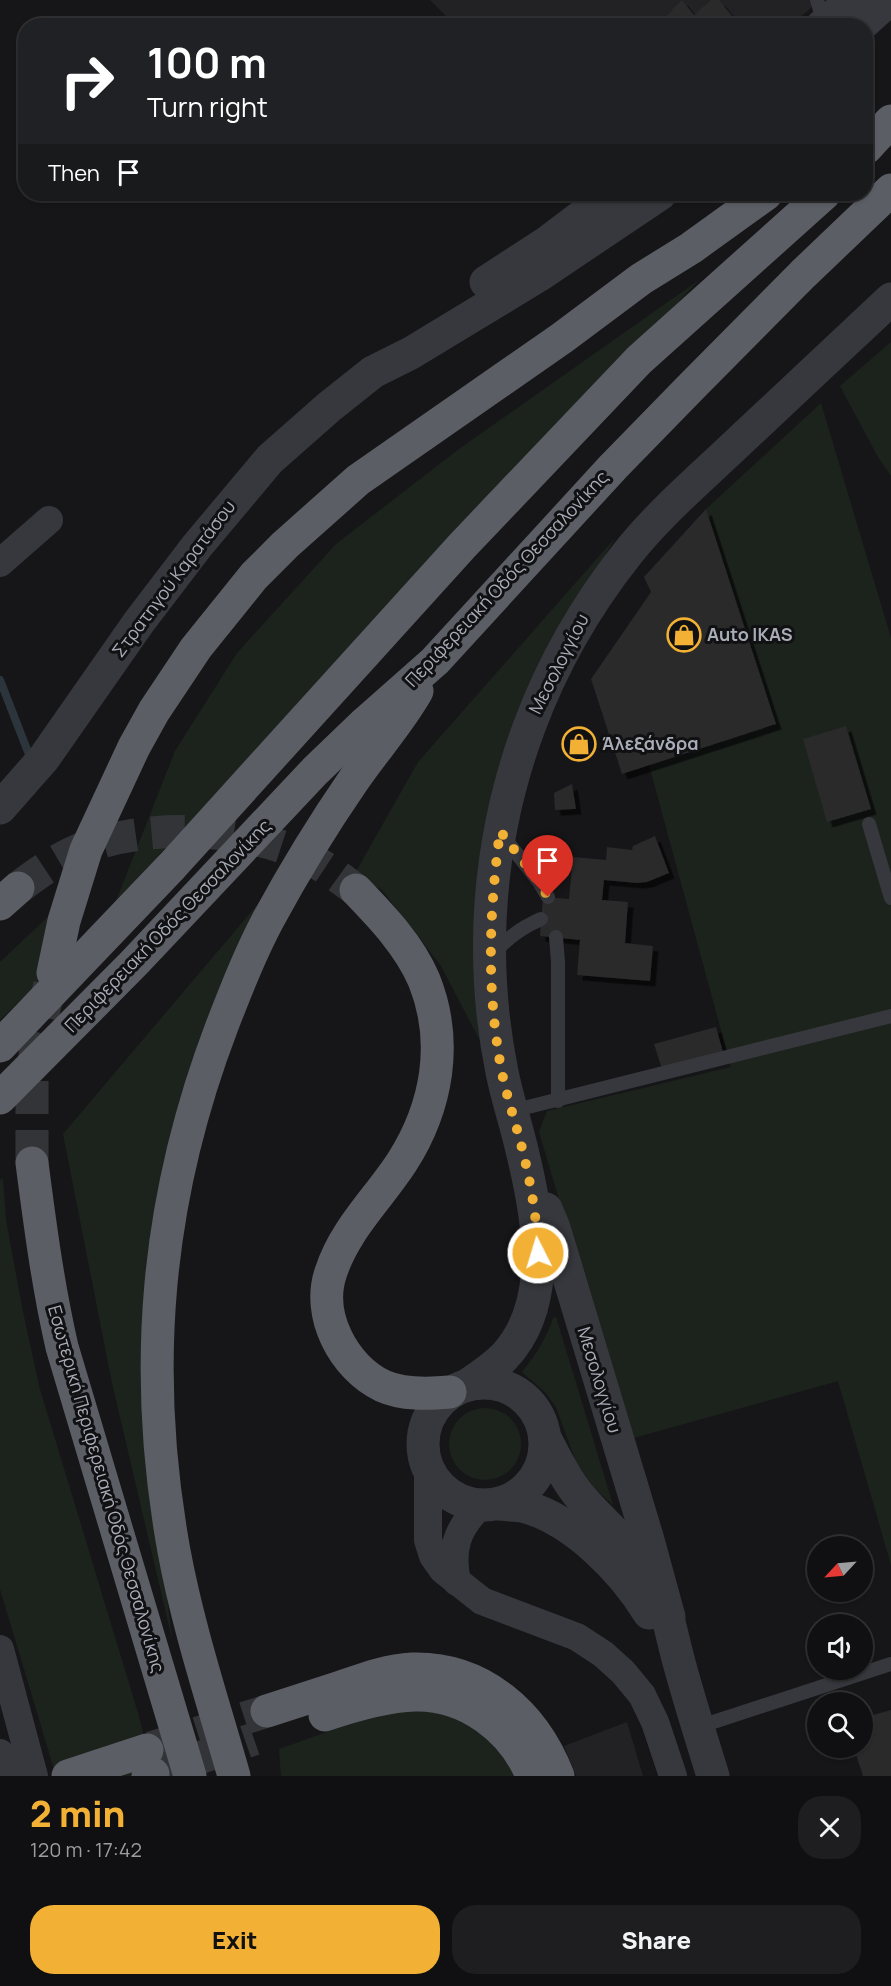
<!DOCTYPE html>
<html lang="en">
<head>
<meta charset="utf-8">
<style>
	body { margin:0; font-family:Manrope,sans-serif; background:#1e1e20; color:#f1f3f6; height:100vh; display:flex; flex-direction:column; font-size:22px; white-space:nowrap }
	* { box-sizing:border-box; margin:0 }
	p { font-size:20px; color:#9c9d9f }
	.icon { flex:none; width:33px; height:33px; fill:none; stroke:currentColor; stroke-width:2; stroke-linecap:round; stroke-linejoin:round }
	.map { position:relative; height:1776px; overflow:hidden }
	.details { display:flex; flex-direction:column; background:#101012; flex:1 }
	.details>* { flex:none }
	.top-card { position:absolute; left:18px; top:18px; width:855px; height:183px; border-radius:24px; box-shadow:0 2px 4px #0004,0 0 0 2px #303032; background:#202124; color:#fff; overflow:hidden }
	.needle { width:39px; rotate:244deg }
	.buttons { position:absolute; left:807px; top:1536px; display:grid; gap:12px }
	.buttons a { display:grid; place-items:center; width:66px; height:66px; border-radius:50%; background:#101012; box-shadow:0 2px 4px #0004,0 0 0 2px #303032; font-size:30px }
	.pin { position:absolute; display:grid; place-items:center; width:51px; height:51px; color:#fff; margin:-62px -26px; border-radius:50% 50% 50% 0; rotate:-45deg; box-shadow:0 0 6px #0007 }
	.pin .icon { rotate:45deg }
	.me { position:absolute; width:66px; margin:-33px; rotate:355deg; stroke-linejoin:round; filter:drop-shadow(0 0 4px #0008) }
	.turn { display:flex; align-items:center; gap:21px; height:126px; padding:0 30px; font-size:27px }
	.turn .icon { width:78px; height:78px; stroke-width:2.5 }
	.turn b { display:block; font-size:42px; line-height:51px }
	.then { display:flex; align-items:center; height:57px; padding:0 30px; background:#0003; gap:12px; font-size:22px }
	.round { display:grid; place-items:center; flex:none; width:63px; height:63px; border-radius:24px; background:#1e1e20 }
	.summary { display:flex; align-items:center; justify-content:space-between; height:102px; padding:0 30px }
	h1 { font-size:36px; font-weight:800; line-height:45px; color:#f2b134 }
	.primary-button { display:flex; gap:12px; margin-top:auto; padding:12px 30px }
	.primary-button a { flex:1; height:69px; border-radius:24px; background:#f2b134; color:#111; font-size:24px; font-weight:800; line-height:69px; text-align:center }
	.primary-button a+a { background:#1e1e20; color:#f1f3f6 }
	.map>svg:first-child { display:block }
	.built { fill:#222225 }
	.green { fill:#1c231d }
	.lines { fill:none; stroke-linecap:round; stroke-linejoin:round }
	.stream { stroke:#2c353c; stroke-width:8 }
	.building { fill:#29292c; filter:url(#shadow) }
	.trunk-tunnel { stroke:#333438; stroke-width:33; stroke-dasharray:33 16; stroke-linecap:butt }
	.service { stroke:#37383d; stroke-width:14 }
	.minor { stroke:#37383d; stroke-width:28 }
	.tertiary { stroke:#37383d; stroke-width:33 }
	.trunk { stroke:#5b5e65; stroke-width:33 }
	.route { stroke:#f2b134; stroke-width:10; stroke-dasharray:0 18 }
	.labels { text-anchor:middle; stroke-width:6; stroke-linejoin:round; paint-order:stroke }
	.street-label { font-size:18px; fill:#a8adb8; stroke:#111113 }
	.poi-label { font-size:18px; font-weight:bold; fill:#a8adb8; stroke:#111113; text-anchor:start }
</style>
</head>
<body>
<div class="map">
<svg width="891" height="1776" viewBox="0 0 891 1776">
	<defs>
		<filter id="shadow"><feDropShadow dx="5.5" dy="5.5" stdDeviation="0" flood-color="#0009"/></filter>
	</defs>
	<rect width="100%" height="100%" fill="#161618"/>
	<g class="built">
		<polygon points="430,0 820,0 790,26 455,25"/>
		<polygon points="627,1722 643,1776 576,1776 564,1746"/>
	</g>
	<g class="green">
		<polygon points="699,280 116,901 175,751 237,653 336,544 459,449"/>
		<polygon points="891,342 891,476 878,457 840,386"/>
		<polygon points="821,403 891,638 891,1565 838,1381 630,1439 539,1132 547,1111 731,1067 649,765 776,724 706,509"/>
		<polygon points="615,538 547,663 495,802 488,1056 441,966 382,890 354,875 418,762"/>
		<polygon points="301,853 266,919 164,1271 160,1536 172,1639 112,1383 63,1134"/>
		<polygon points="51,914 38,984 0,1020 0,962"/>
		<polygon points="3,1178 6,1220 22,1307 39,1386 138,1713 154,1776 56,1776 0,1589 0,1180"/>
		<path d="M556,1317L613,1505L593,1487L576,1462L556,1407L546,1393L522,1372C536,1355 546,1339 553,1318Z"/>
		<circle cx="485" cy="1444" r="36"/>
		<polygon points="428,1709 482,1727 518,1776 281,1776 279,1749 378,1714"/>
	</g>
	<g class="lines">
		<polyline class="stream" points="0,680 28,752"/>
	</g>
	<g class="building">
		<polygon points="682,0 694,15 711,0 719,0 737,22 733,26 657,26 673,10 672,9"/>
		<polygon points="706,509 776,724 622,774 591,679 651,592 644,577"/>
		<polygon points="846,726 871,809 827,822 803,739"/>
		<polygon points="572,784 576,809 555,810 554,793"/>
		<polygon points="655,836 669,873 647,882 637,883 604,880 602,900 628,902 625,943 653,946 650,981 577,975 580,940 540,936 543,897 569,899 573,857 606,860 607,847 632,850 633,846"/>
		<polygon points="716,1027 723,1052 662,1069 654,1044"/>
		<polygon points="891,1710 891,1776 863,1776 854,1748 862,1748 862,1718"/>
	</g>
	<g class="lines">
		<g class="trunk-tunnel">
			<path d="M18,888C38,873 60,857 84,848C146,823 247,827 307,857C324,866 340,878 356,890"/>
			<polyline points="32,1163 32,1079 37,1039 50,984"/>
			<polyline points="151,1748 267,1711"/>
			<polyline points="153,1774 254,1739"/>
		</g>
		<g class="service">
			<polyline points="817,0 821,13 821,24"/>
			<polyline points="869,824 891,898"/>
			<polyline points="503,836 539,882 548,897"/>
			<polyline points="556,937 558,962 558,1101"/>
			<path d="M495,953C507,937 523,927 541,919"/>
			<polyline points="512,1111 891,1016"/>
			<polyline points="698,1727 891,1664"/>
		</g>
		<g class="minor">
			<polyline points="0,563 49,520"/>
			<polyline points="428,1470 428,1540 433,1556 443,1570 482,1601 577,1637 603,1654 623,1672 642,1695 655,1722 673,1776"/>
			<path d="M457,1582C450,1549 457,1528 481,1505"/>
			<polyline points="0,1649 34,1776"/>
			<polyline points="0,1753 11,1776"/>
		</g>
		<g class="tertiary">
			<polyline points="822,26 852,0"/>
			<polyline points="860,26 889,0"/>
			<polyline points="486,282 549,241 611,194"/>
			<polyline points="0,808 44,758 139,622 197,546 270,459 329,407 373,372 411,353 538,276 660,194"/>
			<polyline points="546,1209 554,1228 648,1540 669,1617"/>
			<circle cx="484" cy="1444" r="61"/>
			<path d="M469,1384C481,1376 493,1368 504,1357C556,1302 537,1212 521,1146C515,1121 507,1097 502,1072C492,1023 488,972 490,921C496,786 543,660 627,554C657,516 694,484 729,451C783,400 837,350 891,299"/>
			<path d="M545,1438C556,1459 567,1482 583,1500C606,1526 631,1546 650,1576C668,1604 671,1635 680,1666C690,1703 702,1740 713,1776"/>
			<path d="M498,1504C506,1505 514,1505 522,1506C572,1518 623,1570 649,1613"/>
		</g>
		<g class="trunk">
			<polyline points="866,148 891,121"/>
			<path d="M356,890C382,917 409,945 424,980C449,1042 437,1107 402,1162C378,1199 345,1229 331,1272C316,1314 343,1367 383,1386C403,1395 428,1394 450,1392"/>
			<polyline points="0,904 18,888"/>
			<polyline points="53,973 64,921 86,850 134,747 154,711 196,648 254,576 285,545 358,480 562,338 641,279 691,248 766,194"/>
			<polyline points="0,1046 172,866 462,546 639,360 824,194"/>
			<polyline points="0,1098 134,963 315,771 366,722 435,661 613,467 693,385 803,274 891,190"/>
			<path d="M32,1163C40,1225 48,1286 62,1347L190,1776"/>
			<path d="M267,1711C292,1703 316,1695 341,1687C364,1679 388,1670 412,1669C482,1667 534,1714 558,1776"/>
			<path d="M325,1715C354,1705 384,1696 415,1695C467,1694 513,1729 532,1776"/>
			<polyline points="68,1776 147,1750"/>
			<polyline points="148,1776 153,1774"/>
			<path d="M234,1776C213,1702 188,1627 174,1551C141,1369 156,1199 222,1026C236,990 250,954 268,920C294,872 322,826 353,781C374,750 399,723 417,691"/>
		</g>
	</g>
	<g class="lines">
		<path class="route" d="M538,1253C537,1217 530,1179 521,1144C515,1121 507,1097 502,1073C486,990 489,915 500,831L539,882L548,897"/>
	</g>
	<defs>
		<symbol id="shop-ring" viewBox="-11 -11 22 22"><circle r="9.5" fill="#111113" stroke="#f2b134" stroke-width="1.5"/><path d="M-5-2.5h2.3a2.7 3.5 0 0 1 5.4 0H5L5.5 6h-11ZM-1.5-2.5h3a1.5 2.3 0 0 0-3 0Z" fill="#f2b134"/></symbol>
	</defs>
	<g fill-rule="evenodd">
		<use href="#shop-ring" x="665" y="616" width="38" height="38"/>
		<use href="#shop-ring" x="560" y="725" width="38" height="38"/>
	</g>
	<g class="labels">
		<g class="street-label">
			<text transform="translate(174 579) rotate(-53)" y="6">Στρατηγού Καρατάσου</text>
			<text transform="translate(507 579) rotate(-47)" y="6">Περιφερειακή Οδός Θεσσαλονίκης</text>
			<text transform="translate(559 664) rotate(-63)" y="6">Μεσολογγίου</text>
			<text transform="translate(168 926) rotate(-46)" y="6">Περιφερειακή Οδός Θεσσαλονίκης</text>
			<text transform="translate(599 1380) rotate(73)" y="6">Μεσολογγίου</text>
			<text transform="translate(106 1489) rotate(74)" y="6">Εσωτερική Περιφερειακή Οδός Θεσσαλονίκης</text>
		</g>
		<g class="poi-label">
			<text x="707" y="641">Auto IKAS</text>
			<text x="602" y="750">Άλεξάνδρα</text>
		</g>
	</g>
</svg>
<div class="buttons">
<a><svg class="needle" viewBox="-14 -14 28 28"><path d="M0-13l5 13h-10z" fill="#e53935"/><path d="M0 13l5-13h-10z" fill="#9c9d9f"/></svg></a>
<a><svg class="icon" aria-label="sound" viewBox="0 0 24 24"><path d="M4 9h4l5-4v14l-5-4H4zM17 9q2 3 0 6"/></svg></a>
<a><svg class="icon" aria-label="search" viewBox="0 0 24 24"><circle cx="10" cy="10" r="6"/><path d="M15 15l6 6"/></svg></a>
</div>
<div class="pin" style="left:548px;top:897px;background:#d93025"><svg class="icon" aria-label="arrive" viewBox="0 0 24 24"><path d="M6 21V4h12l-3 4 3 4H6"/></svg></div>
<svg class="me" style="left:538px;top:1253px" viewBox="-20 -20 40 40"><circle r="17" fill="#f2b134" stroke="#fff" stroke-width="3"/><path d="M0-11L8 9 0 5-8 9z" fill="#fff"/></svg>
<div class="top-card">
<div class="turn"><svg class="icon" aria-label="right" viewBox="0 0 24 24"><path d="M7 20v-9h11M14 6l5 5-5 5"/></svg><div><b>100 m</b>Turn right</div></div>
<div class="then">Then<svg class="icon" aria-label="arrive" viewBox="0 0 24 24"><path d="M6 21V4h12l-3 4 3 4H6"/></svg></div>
</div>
</div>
<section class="details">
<div class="summary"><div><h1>2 min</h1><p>120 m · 17:42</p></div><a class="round"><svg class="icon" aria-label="close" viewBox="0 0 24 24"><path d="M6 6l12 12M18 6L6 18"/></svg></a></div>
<div class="primary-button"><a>Exit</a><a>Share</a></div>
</section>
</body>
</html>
